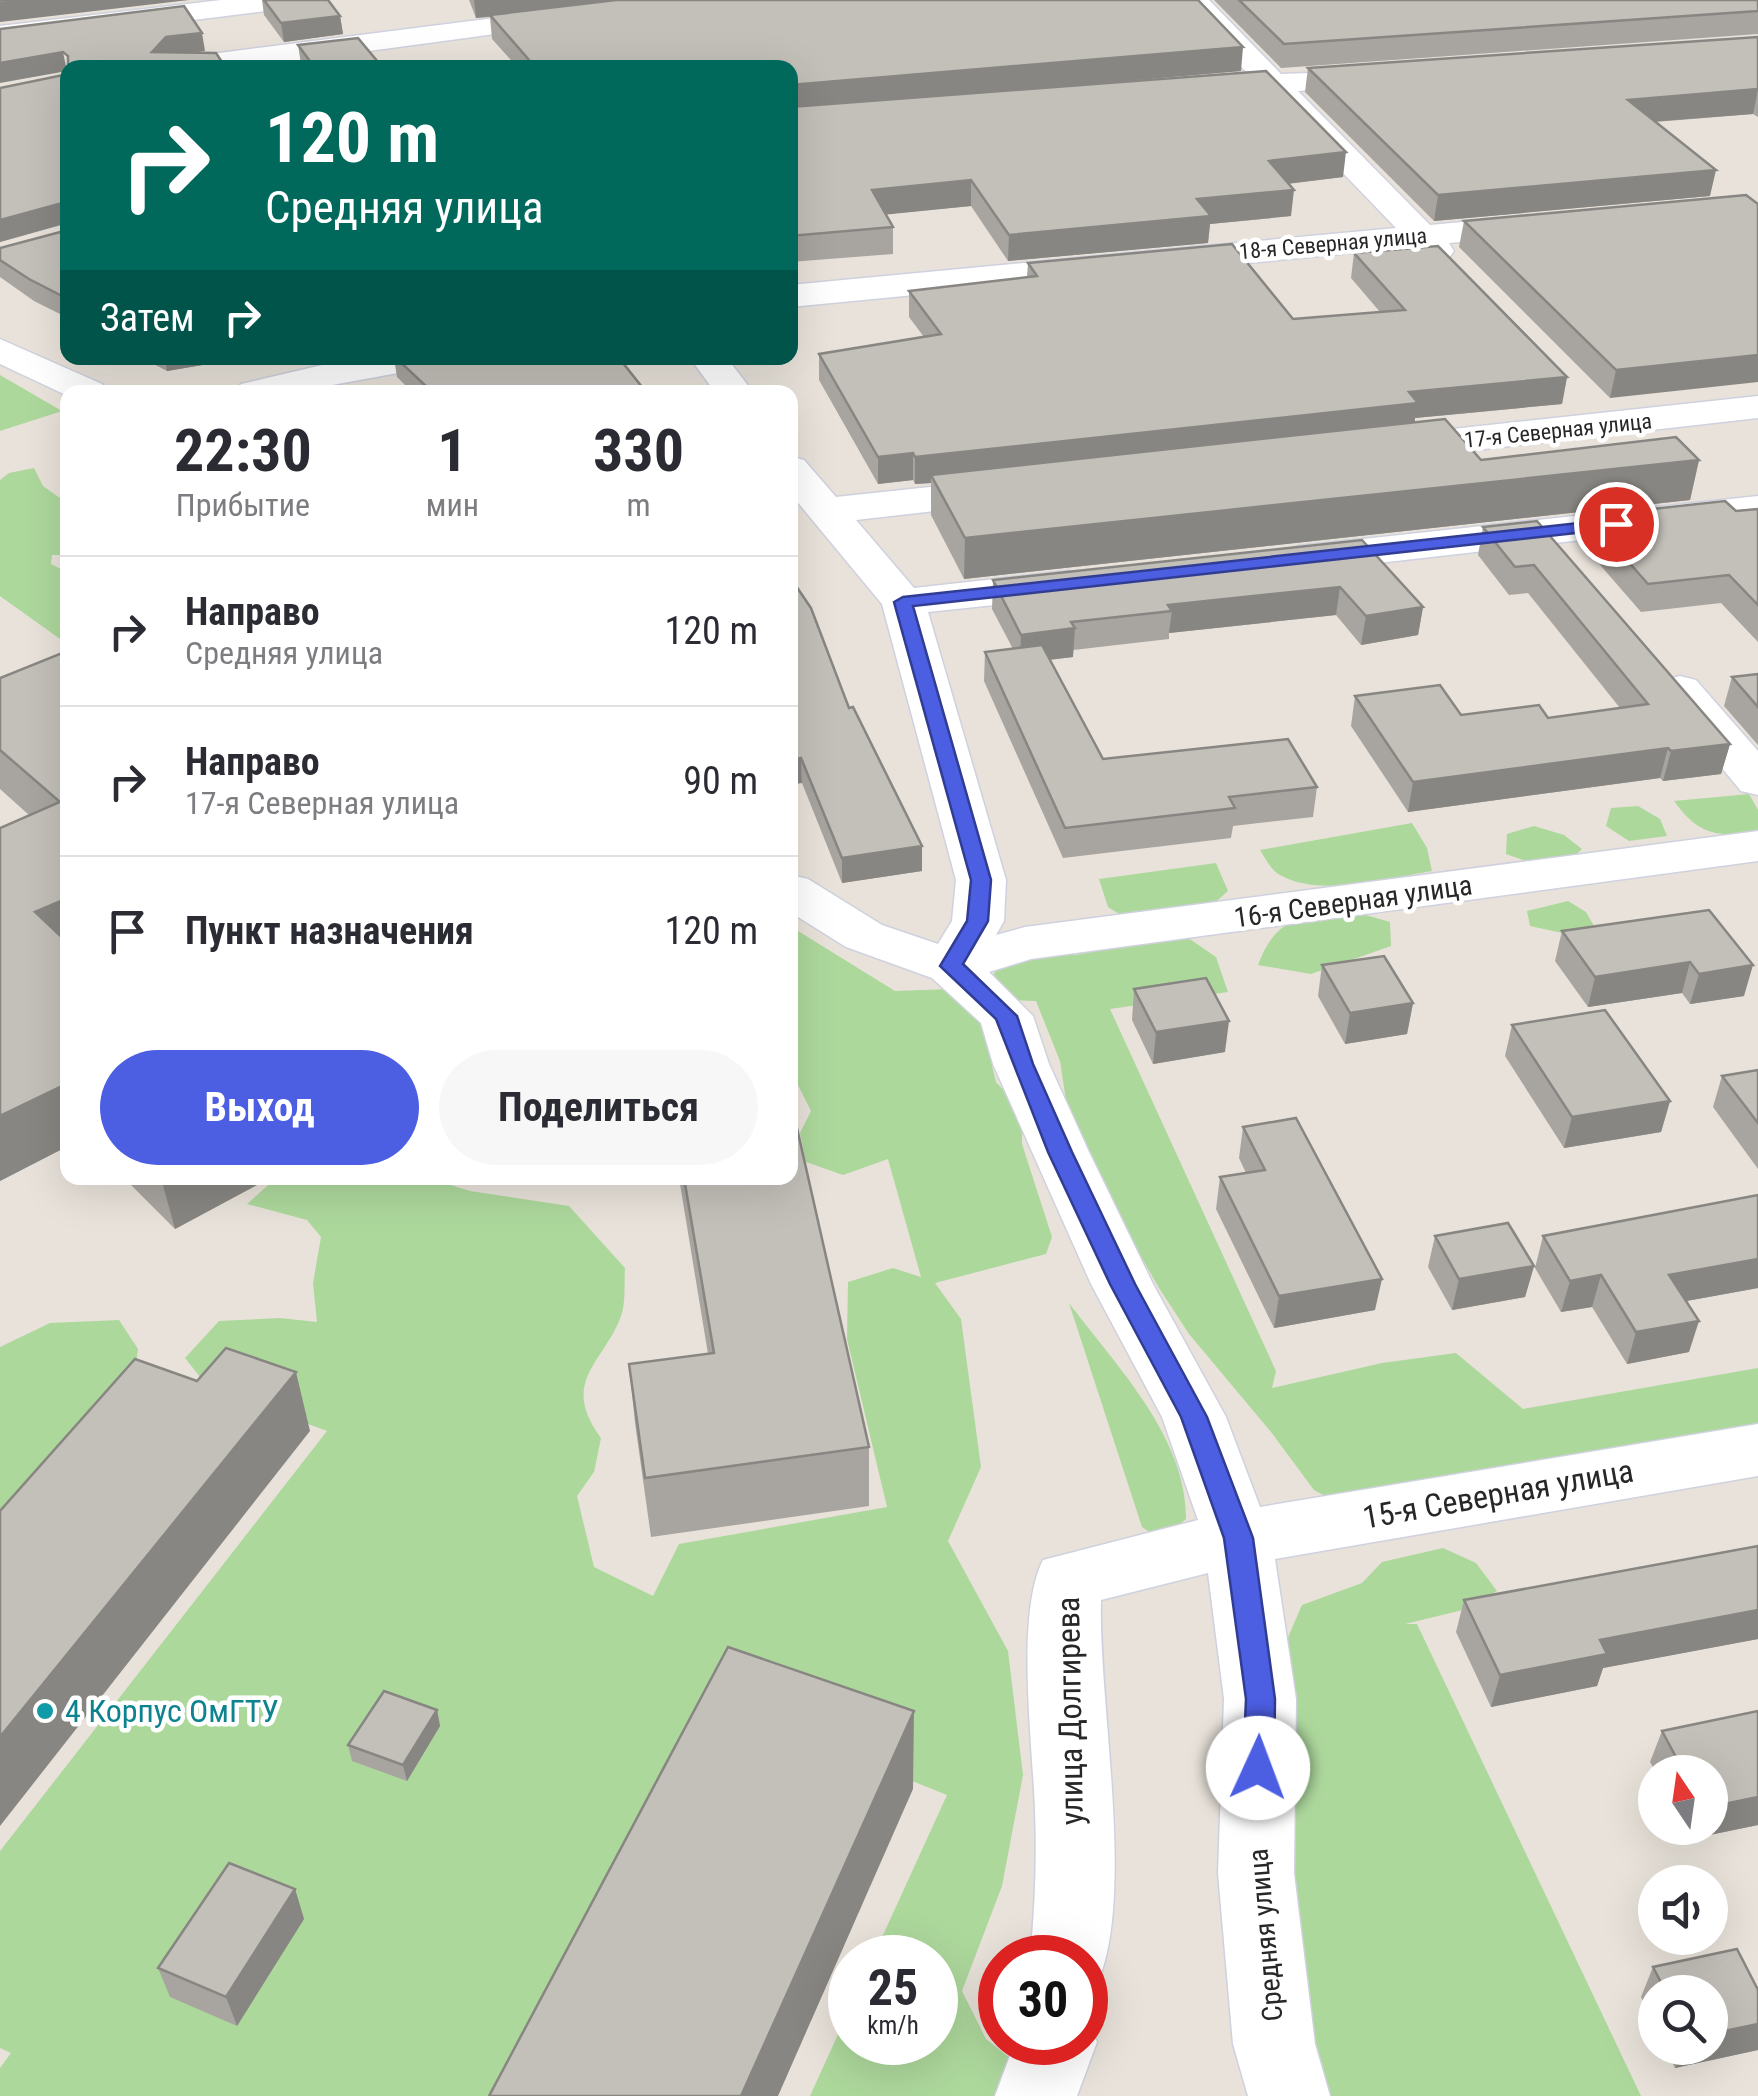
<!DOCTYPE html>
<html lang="ru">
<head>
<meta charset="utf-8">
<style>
	body { margin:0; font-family:"Roboto Condensed",sans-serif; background:#f7f7f7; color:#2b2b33; height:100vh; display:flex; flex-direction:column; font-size:38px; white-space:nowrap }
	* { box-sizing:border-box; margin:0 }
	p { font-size:32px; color:#7c7c81 }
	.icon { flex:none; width:55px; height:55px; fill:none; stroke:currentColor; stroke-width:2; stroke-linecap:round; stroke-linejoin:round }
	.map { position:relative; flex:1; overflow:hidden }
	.drawer { position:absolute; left:60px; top:385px; width:738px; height:800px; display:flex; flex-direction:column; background:#fff; border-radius:20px; box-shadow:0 10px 40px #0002 }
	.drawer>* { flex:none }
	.guide { position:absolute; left:60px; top:60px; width:738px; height:305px; border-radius:20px; box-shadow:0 10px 40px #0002; background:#00695c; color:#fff; overflow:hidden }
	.needle { width:65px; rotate:347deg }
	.fabs { position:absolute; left:1638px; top:1755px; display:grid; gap:20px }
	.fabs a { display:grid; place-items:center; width:90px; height:90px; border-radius:50%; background:#fff; box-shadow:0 10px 40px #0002; font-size:50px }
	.speed { position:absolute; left:828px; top:1935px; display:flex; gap:20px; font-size:50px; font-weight:700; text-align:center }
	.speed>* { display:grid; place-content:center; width:130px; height:130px; border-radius:50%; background:#fff; box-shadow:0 10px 40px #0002; line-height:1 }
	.speed small { font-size:25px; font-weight:400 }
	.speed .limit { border:15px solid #d22; background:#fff; color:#111 }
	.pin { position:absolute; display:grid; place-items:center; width:85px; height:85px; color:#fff; margin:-42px; border:5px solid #fff; border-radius:50%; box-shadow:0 2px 10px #0007 }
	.me { position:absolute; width:110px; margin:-55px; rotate:2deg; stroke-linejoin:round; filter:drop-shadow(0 0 8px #0008) }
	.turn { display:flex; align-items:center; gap:35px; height:210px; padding:0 40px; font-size:45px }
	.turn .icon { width:130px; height:130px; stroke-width:2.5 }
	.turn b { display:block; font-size:70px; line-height:85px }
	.then { display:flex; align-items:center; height:95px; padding:0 40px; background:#0003; gap:20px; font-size:38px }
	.eta { display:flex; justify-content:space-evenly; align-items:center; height:170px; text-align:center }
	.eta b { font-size:60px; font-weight:700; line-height:70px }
	.primary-button { display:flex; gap:20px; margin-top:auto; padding:20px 40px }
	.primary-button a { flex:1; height:115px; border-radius:60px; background:#4c5ee2; color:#fff; font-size:40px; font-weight:700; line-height:115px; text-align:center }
	.primary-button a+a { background:#f7f7f7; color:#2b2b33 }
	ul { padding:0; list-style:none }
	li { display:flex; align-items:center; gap:30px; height:150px; padding:0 40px; border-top:2px solid #e1e1e2 }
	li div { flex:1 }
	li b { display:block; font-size:38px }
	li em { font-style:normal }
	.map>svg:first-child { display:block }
	.green { fill:#add89c }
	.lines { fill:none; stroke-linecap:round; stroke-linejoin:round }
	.minor-casing { stroke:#cfd1de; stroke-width:3 }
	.minor { fill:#fff; fill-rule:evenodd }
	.wall { fill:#a8a49f }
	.shaded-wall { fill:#888682 }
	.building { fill:#c3bfb9; stroke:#888682; stroke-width:2.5 }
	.route { fill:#4c5ee2; stroke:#313d93; stroke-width:2.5 }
	.culture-dot { fill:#0f9aa8; stroke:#fff; stroke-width:4 }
	.labels { text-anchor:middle; stroke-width:9; stroke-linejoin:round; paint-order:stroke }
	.far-street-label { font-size:22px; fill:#272727; stroke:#fff }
	.street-label { font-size:28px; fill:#272727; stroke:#fff }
	.near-street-label { font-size:32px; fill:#272727; stroke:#fff }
	.near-culture-label { font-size:32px; fill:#0d838f; stroke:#fff; text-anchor:start }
</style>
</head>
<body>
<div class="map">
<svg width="1758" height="2096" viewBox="0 0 1758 2096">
	<rect width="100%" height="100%" fill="#e8e2da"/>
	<g class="green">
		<polygon points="0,375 62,411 0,431"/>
		<polygon points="34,468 43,486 67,503 67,555 52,555 51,564 67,572 67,644 0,596 0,480 9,473"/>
		<path d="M1749,794L1758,810V837C1715,833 1701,838 1674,801Z"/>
		<polygon points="1638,806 1660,819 1667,836 1629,841 1606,826 1611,808"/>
		<path d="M1412,823L1427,848L1432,871C1388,878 1321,898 1280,875C1271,870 1265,858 1260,850Z"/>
		<polygon points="1534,826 1564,835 1582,849 1569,862 1526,861 1506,854 1507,834"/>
		<polygon points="1216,863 1228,891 1212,905 1127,919 1108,907 1099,879"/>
		<polygon points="1568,901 1586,912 1594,926 1562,933 1530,926 1527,911"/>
		<path d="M1345,909L1390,922L1391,946L1311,974L1258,965C1276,917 1299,918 1345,909Z"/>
		<path d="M790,926L895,991L952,989L980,1016L996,1082L1022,1110V1144L1052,1237L1046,1254L935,1283L961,1319L981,1467L948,1541L1008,1651L1023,1775L1002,1886L962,1991L986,2039L1035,2078L1023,2096H810L850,2008V2042H935V1958L873,1957L947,1795L815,1742L491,2096H0V2068L11,2053L0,2048V1851L327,1431L208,1387L185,1358L219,1321L280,1318L317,1322L313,1283L321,1237L307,1220L247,1204L276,1178H428L470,1191L569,1206L625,1268C624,1282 626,1303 621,1316C604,1363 559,1381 601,1438L594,1472L577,1496L594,1567L653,1596L679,1544L887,1507L847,1339L848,1282L893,1268L921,1277L888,1159L843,1175L806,1162L800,1133L811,1111L790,1069Z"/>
		<polygon points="1184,935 1216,957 1228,992 1110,1009 1276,1371 1272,1388 1382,1363 1456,1353 1523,1409 1758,1368 1758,1425 1350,1510 1314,1490 1271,1432 1189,1334 1159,1288 1108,1199 1067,1107 1060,1061 1036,1001 1012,1000 992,989 993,976 1000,962 1063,949 1075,955"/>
		<path d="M1069,1303C1116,1366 1187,1437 1186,1519L1174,1529L1151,1533L1142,1527Z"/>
		<polygon points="119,1320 138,1349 133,1387 0,1546 0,1347 50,1323"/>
		<polygon points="1443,1548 1476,1563 1497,1591 1471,1608 1405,1624 1417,1624 1641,2096 1308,2096 1282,1941 1286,1642 1302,1605 1362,1583 1382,1562"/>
	</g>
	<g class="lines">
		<defs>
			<g id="minor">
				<polygon points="221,0 304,0 290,8 0,44 0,26"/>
				<path d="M1179,0H1209L1281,74L1391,70L1396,76L1381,85L1298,91L1430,225L1536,215L1548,218L1553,225L1548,232L1536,235L1449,243L1454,251L1449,258C1432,262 1426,259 1414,247L790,307V285L1396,228L1266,93L1192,94L1188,88L1192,82L1250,76Z"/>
				<polygon points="566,9 576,11 580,17 576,23 243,68 158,68 172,59"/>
				<polygon points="0,339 102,384 108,392 68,392 68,396 0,364"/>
				<polygon points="352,358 438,358 433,366 420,369 294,392 235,392 241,384"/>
				<polygon points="690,358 727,358 753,392 715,392"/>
				<polygon points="1758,396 1758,418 1388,460 1374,456 1368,448 1374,440 1388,436"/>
				<path d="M790,456L804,460L836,497L1005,479L1019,482L1025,491L1019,500L1005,503L856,520L914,588L1069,571L1084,575L1090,584L1084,593L1069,597L928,612L1006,880L1004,921L996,935L1025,927L1758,831V861L1031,959L989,972L1033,1016L1049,1064L1089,1152L1153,1284L1226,1417L1260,1507L1758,1424V1476L1275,1559L1296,1699L1294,1873L1315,2044L1330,2096H1248L1233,2044L1218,1873L1224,1699L1208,1573L1101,1600C1098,1703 1136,1896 1097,1984L1085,1989V1958H1030C1035,1909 1037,1860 1035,1811C1033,1747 1015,1615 1043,1560L1198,1520L1162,1417L1091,1284L993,1064L981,1023L932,978L846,947L790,912V875L808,879L882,925L938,944L952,921L956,880L882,604L790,493Z"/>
				<polygon points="1758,496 1758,520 1299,572 1284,568 1278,559 1284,550 1299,546"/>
				<polygon points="1680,676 1696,680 1758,751 1758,795 1741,791 1657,690 1664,680"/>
				<polygon points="1085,2015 1097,2042 1077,2096 995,2096 1015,2042 1085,2042"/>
			</g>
		</defs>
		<use href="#minor" class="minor-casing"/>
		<use href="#minor" class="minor"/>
	</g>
	<g class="wall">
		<polygon points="262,0 328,0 340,16 343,34 284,42 264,15"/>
		<polygon points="469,0 1198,0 1241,71 1059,86 1343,177 1288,184 1291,216 1210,224 1208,243 1008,261 971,206 886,214 893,227 893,254 790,262 790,68 518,68 492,39 490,17 476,18"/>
		<polygon points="1214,0 1758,0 1758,34 1281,68"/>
		<polygon points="1758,37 1758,117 1753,114 1655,122 1710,196 1434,221 1305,92 1308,68"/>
		<polygon points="298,45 383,68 304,68 301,64"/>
		<polygon points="68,74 68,318 34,301 0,277 0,248 64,231 65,224 0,242"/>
		<polygon points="1758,204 1610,398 1459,247 1464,221"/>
		<polygon points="1354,253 1567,377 1562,404 1415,418 1415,422 1481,460 1699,460 1690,500 964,579 931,515 931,483 915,484 913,480 878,484 819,380 819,354 924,337 909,317 909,291 1027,277 1028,263 1293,319 1380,312 1351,278"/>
		<polygon points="142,358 244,358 167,371"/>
		<polygon points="394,358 619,358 412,392 397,377"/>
		<polygon points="1758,509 1758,642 1721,603 1641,612 1582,544 1588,516 1736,511"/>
		<polygon points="1537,521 1730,744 1721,774 1663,781 1660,778 1408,812 1351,726 1355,696 1461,715 1548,718 1620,708 1528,593 1509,595 1478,555 1483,527"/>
		<polygon points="1362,540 1423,607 1418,635 1361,645 1336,615 1169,633 1169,639 1073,650 1073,657 1050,660 1103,759 1317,787 1313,817 1233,826 1231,838 1063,858 984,681 985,652 1013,649 992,609 993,580"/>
		<polygon points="790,577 849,708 922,871 842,883 802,783"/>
		<polygon points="68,652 68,1146 0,1181 29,815 0,789 0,678"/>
		<polygon points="1758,674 1758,745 1724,706 1732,677"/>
		<polygon points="1709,910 1744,996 1690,1004 1682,993 1588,1007 1555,961 1562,931"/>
		<polygon points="1322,965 1413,1003 1407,1034 1345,1044 1318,996"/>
		<polygon points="1134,989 1225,1052 1153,1064 1132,1020"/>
		<polygon points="1512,1025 1670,1101 1661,1132 1564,1148 1505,1056"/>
		<polygon points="1758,1070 1758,1169 1713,1107 1722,1076"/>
		<polygon points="1243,1127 1375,1310 1274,1328 1216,1209 1220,1177 1246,1173 1239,1158"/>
		<polygon points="124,1178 270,1178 175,1229"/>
		<polygon points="679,1178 790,1178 869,1447 869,1506 651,1537 635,1423 629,1364 708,1354"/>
		<polygon points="1758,1195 1758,1288 1686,1301 1689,1352 1627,1364 1592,1307 1561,1312 1535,1268 1543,1236"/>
		<polygon points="1435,1236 1534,1266 1525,1297 1452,1310 1428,1267"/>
		<polygon points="1758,1546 1758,1639 1603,1668 1597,1686 1491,1707 1456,1632 1464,1600"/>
		<polygon points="437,1710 440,1726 407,1781 352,1761 348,1745"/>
		<polygon points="1758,1711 1758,1825 1690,1839 1684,1828 1710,1828 1710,1772 1656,1772 1650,1762 1662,1731"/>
		<polygon points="295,1889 304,1919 237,2026 170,1997 158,1968"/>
		<polygon points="1737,1949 1758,1990 1758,2050 1675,2068 1665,2048 1710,2048 1710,1992 1655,1992 1655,2026 1641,1997 1653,1967"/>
	</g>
	<g class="shaded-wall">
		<polygon points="30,0 189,0 0,22 0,3"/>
		<polygon points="474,0 626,0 476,18"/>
		<polygon points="340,16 343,34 284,42 281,23"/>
		<polygon points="202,33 205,51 170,56 152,52 166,37"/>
		<polygon points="1243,47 1241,71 790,110 790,85"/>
		<polygon points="63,52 67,71 0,83 0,63"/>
		<polygon points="1758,89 1753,114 1623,124 1628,100"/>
		<polygon points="1346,152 1343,177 1267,186 1269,161"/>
		<polygon points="1716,170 1710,196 1434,221 1438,195"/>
		<polygon points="971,180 971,206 872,216 872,190"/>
		<polygon points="1294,190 1291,216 1210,224 1208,243 1008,261 1009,235 1197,199"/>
		<polygon points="62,203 67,223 0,242 0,220"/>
		<polygon points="1758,355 1758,382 1610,398 1616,370"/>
		<polygon points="165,358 244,358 167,371"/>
		<polygon points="1567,377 1562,404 1415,418 1414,429 931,475 931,483 915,484 915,457 1409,392"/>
		<polygon points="913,453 913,480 878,484 878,457"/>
		<polygon points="1699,460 1690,500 964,579 965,538"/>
		<polygon points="1340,587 1336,615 1169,633 1172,611 1168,605"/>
		<polygon points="1423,607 1418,635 1361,645 1366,616"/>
		<polygon points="1075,628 1073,657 1020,663 1021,635"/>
		<polygon points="1730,744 1721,774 1663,781 1671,751"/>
		<polygon points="1668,748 1660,778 1408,812 1413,782"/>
		<polygon points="801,758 802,783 790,785 790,760"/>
		<polygon points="922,846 922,871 842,883 842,858"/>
		<polygon points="68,898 68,958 35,912"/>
		<polygon points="1690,962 1682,993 1588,1007 1595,977"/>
		<polygon points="1753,965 1744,996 1690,1004 1699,974"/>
		<polygon points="1413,1003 1407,1034 1345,1044 1350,1013"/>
		<polygon points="1229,1021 1225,1052 1153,1064 1156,1032"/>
		<polygon points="68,1083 68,1146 0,1181 0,1116"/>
		<polygon points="1670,1101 1661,1132 1564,1148 1572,1117"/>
		<polygon points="161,1178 270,1178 175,1229"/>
		<polygon points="1758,1259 1758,1288 1659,1306 1669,1275"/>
		<polygon points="1534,1266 1525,1297 1452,1310 1459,1279"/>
		<polygon points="1601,1275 1592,1307 1561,1312 1570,1281"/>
		<polygon points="1382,1279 1375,1310 1274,1328 1279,1296"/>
		<polygon points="1699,1321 1689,1352 1627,1364 1636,1332"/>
		<polygon points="296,1372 310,1431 0,1826 0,1737"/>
		<polygon points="1758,1610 1758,1639 1603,1668 1597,1686 1491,1707 1500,1675 1600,1640"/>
		<polygon points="437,1710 440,1726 407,1781 403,1765"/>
		<polygon points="914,1711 913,1789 778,2096 741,2096"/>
		<polygon points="1758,1797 1758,1825 1690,1839 1695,1828 1710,1828 1710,1807"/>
		<polygon points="295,1889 304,1919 237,2026 226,1997"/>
		<polygon points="1758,2024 1758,2050 1675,2068 1685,2048 1710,2048 1710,2034"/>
	</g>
	<g class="building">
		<polygon points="0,0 30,0 0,3"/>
		<polygon points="264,0 328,0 340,16 281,23"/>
		<polygon points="616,0 1198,0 1243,47 790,85 790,68 536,68 490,15"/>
		<polygon points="1239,0 1758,0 1758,11 1284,44"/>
		<polygon points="184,6 202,33 166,37 152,52 216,53 226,68 68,68 68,56 63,52 0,63 0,29"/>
		<polygon points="1758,37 1758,89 1628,100 1716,170 1438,195 1308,68"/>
		<polygon points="358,38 383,68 315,68 298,45"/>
		<polygon points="1266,71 1346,152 1269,161 1294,190 1197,199 1211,216 1009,235 971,180 872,190 893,227 790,236 790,107"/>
		<polygon points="68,74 68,299 29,279 0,260 0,248 64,231 67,206 62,203 0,220 0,88"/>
		<polygon points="1746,195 1758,204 1758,355 1616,370 1464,221"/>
		<polygon points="1232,244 1293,319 1405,310 1354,253 1438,246 1567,377 1409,392 1418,403 915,457 913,453 878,457 819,354 941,334 909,291 1037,276 1028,263"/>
		<polygon points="396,358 619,358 646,392 408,392 428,388"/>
		<polygon points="1445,419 1481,460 1676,437 1699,460 965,538 931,475"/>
		<polygon points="1725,501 1736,511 1758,509 1758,605 1729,575 1648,584 1588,516"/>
		<polygon points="1537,521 1730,744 1671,751 1668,748 1413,782 1355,696 1440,685 1461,715 1539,705 1548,718 1648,704 1534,565 1515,567 1483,527"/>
		<polygon points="1362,540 1423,607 1366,616 1340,587 1168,605 1172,611 1071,622 1075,628 1021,635 993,580"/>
		<polygon points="790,577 811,608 849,708 853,707 922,846 842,858 801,758 790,760"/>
		<polygon points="1042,645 1103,759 1288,739 1317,787 1229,797 1235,808 1065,828 985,652"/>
		<polygon points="67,651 68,898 35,912 68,943 68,1083 0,1116 0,828 60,802 0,750 0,678"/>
		<polygon points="1758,674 1758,707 1732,677"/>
		<polygon points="1709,910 1753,965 1699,974 1690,962 1595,977 1562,931"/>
		<polygon points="1384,956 1413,1003 1350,1013 1322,965"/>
		<polygon points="1206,978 1229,1021 1156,1032 1134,989"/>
		<polygon points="1605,1010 1670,1101 1572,1117 1512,1025"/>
		<polygon points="1758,1070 1758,1123 1722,1076"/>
		<polygon points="790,1097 869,1447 645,1478 629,1364 714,1353 684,1178 790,1178"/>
		<polygon points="1296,1118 1382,1279 1279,1296 1220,1177 1265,1170 1243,1127"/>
		<polygon points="1758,1195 1758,1259 1669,1275 1699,1321 1636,1332 1601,1275 1570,1281 1543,1236"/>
		<polygon points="1508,1223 1534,1266 1459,1279 1435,1236"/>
		<polygon points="226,1348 296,1372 0,1737 0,1511 135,1359 197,1381"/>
		<polygon points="1758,1546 1758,1610 1600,1640 1607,1654 1500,1675 1464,1600"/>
		<polygon points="728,1647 914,1711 741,2096 489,2096"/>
		<polygon points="384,1691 437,1710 403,1765 348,1745"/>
		<polygon points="1758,1711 1758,1797 1710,1807 1710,1772 1684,1772 1662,1731"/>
		<polygon points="229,1863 295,1889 226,1997 158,1968"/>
		<polygon points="1737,1949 1758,1990 1758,2024 1710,2034 1710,1992 1666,1992 1653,1967"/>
	</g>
	<polygon class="route" points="1616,519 1622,520 1622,528 913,606 991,880 988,921 963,964 1017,1016 1033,1064 1072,1152 1135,1284 1207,1417 1253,1538 1275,1699 1274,1768 1269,1778 1258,1782 1248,1778 1243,1768 1246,1699 1224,1538 1181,1417 1110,1284 1048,1152 996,1019 940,966 967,921 971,880 894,602 903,597"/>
	<circle class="culture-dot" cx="45" cy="1711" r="10"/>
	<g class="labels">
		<g class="far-street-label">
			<text transform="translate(1333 243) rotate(-5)" y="8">18-я Северная улица</text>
			<text transform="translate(1558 430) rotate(-6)" y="8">17-я Северная улица</text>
		</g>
		<g class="street-label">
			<text transform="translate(1353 901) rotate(-8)" y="10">16-я Северная улица</text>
			<text transform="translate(1265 1935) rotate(-95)" y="10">Средняя улица</text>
		</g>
		<g class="near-street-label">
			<text transform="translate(1498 1494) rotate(-10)" y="11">15-я Северная улица</text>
			<text transform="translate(1070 1711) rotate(-91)" y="11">улица Долгирева</text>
		</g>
		<g class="near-culture-label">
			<text x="65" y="1722">4 Корпус ОмГТУ</text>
		</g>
	</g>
</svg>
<div class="fabs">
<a><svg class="needle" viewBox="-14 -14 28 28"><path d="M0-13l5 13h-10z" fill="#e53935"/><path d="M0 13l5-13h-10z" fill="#7c7c81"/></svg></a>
<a><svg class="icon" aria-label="sound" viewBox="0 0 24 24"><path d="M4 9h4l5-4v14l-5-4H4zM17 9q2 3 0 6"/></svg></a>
<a><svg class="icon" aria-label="search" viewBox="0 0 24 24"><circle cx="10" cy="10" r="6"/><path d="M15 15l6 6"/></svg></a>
</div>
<div class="speed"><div>25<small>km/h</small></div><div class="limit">30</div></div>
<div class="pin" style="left:1616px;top:524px;background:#d93025"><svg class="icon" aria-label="arrive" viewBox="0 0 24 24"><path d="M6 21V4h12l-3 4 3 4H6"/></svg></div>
<svg class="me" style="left:1258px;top:1768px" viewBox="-20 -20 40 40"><circle r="19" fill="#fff"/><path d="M0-13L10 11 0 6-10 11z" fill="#4c5ee2"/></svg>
<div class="guide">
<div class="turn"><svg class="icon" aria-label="right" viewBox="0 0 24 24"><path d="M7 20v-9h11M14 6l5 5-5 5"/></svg><div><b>120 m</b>Средняя улица</div></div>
<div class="then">Затем<svg class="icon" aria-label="right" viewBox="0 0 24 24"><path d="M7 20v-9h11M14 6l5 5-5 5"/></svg></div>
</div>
<section class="drawer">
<div class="eta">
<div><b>22:30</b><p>Прибытие</p></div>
<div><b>1</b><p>мин</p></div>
<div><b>330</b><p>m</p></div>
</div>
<ul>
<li><svg class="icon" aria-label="right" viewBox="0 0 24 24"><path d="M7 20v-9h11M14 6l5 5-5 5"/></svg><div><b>Направо</b><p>Средняя улица</p></div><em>120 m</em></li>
<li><svg class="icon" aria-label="right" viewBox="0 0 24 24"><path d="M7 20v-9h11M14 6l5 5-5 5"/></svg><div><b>Направо</b><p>17-я Северная улица</p></div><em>90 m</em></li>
<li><svg class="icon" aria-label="arrive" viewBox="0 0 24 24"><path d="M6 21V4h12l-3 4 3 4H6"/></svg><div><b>Пункт назначения</b></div><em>120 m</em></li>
</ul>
<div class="primary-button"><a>Выход</a><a>Поделиться</a></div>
</section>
</div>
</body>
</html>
